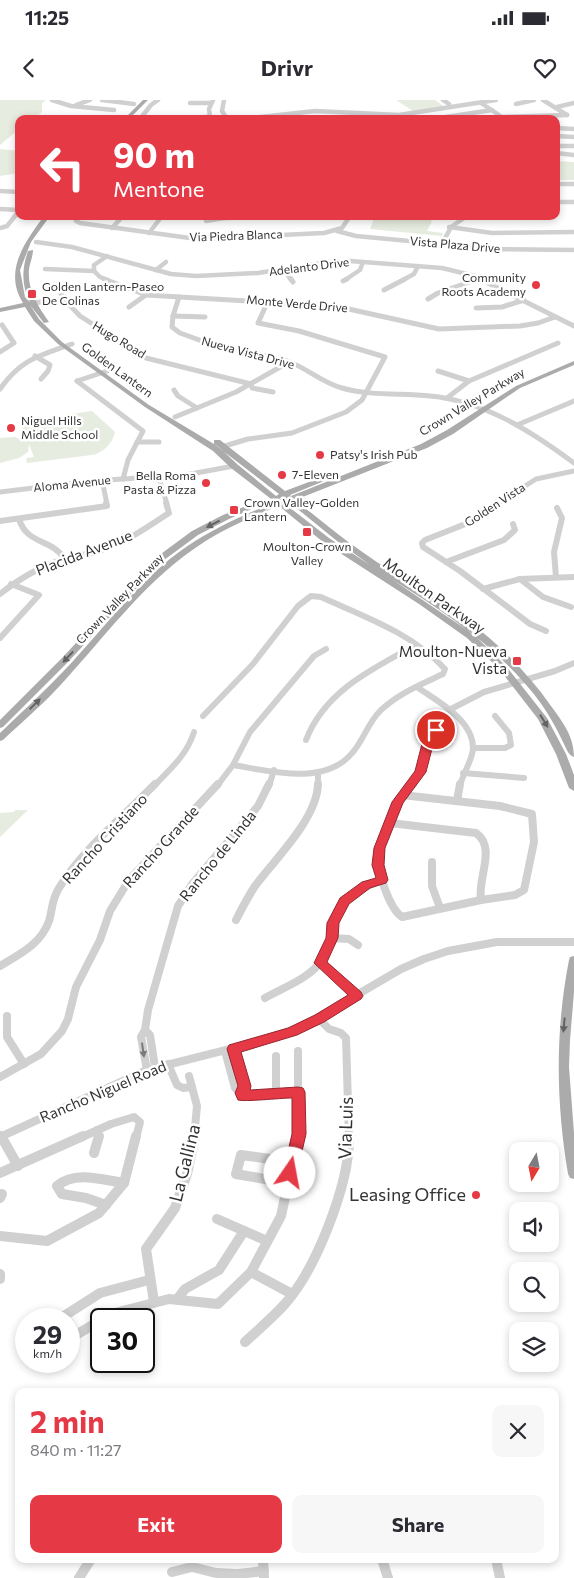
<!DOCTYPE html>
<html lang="en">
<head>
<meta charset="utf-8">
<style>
	body { margin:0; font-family:Commissioner,sans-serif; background:#f7f7f7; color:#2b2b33; height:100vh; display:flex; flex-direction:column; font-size:19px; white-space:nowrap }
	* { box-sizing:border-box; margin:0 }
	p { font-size:16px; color:#7c7c81 }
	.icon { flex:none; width:28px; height:28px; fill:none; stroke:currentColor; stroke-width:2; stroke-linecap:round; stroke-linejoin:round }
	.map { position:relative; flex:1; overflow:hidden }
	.drawer { position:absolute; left:15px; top:1288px; width:544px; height:175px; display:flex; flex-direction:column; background:#fff; border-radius:10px; box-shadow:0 2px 8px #0003 }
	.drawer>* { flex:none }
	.top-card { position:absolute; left:15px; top:15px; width:545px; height:105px; border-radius:10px; box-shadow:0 2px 8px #0003; background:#e63946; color:#fff; overflow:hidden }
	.needle { width:32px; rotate:190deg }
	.tools { position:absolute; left:509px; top:1042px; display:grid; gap:10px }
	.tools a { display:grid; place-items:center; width:50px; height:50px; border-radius:10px; background:#fff; box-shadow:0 2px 8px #0003; font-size:25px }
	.speed { position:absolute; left:15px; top:1208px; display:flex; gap:10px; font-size:25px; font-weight:700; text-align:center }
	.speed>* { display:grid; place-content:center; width:65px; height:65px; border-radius:50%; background:#fff; box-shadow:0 2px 8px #0003; line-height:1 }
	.speed small { font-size:12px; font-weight:400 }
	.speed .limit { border:2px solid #111; border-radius:8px; background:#fff; color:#111 }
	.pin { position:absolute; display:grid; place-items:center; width:42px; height:42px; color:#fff; margin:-21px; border:2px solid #fff; border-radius:50%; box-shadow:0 1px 5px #0007 }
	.me { position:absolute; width:55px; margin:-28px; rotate:12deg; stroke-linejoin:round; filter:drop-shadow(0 0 4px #0008) }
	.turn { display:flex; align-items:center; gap:18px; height:105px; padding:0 15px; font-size:22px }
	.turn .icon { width:65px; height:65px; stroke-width:2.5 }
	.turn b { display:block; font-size:35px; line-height:42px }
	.round { display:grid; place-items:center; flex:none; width:52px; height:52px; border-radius:10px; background:#f7f7f7 }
	.summary { display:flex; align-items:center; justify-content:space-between; height:85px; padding:0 15px }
	h1 { font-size:30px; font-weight:700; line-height:38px; color:#e63946 }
	.primary-button { display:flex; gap:10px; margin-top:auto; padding:10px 15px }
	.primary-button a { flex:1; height:58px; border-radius:10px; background:#e63946; color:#fff; font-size:20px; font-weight:700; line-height:58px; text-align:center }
	.primary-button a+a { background:#f7f7f7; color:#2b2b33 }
	.status { display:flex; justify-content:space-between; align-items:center; height:35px; padding:0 25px; background:#fff; direction:ltr }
	.status svg { height:14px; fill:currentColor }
	header { display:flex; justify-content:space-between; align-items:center; height:65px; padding:0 15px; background:#fff; font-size:22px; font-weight:700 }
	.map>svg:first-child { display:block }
	.green { fill:#e6ecdf }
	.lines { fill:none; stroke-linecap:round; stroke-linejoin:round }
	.minor-far4 { stroke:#d0d0d0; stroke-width:4.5 }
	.minor-far3 { stroke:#d0d0d0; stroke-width:5 }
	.minor-far2 { stroke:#d0d0d0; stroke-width:6 }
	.minor-far1 { stroke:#d0d0d0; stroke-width:8 }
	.minor { stroke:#d0d0d0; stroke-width:10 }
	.major { fill:#ababab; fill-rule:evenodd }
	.oneway { fill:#636363 }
	.oneway2 { fill:#7a7a7a }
	.route { fill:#e63946; stroke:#96252e }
	.poi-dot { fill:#e63946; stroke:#fff; stroke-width:2 }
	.labels { text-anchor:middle; stroke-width:5; stroke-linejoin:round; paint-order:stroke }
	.far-street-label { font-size:12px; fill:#333; stroke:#fff }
	.far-poi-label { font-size:12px; fill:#333; stroke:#fff; text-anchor:start }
	.street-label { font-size:15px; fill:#333; stroke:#fff }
	.poi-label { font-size:15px; fill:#333; stroke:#fff; text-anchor:end }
	.near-street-label { font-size:18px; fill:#333; stroke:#fff }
	.near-poi-label { font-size:18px; fill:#333; stroke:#fff; text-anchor:end }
</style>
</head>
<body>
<div class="status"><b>11:25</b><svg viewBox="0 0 49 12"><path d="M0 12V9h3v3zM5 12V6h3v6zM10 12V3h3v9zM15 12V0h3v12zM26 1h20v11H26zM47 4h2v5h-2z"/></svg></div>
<header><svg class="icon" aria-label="back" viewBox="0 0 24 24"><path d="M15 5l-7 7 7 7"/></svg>Drivr<svg class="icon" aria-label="heart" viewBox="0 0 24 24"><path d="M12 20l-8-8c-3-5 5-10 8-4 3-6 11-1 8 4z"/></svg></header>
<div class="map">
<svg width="574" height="1478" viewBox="0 0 574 1478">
	<rect width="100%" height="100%" fill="#fff"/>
	<g class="green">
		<polygon points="0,0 46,0 42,3 42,12 33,19 19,19 19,29 0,45"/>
		<polygon points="396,0 435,0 446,8 413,11"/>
		<polygon points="0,49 19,51 19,73 0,76"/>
		<polygon points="556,61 574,62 574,80 556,80"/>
		<polygon points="383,116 430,116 428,119 432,121 427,131 443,133 442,136 370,129 374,119"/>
		<path d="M92,311L115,332C113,343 103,353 92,355L27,363L26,358L34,357L29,344L28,352L19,358L0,363V338L15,337L26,342L22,333H25L20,323L37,319Z"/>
		<polygon points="16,710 28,710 0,737 0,713 13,712"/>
	</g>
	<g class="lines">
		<g class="minor-far4">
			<polyline points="52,0 71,6 114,10"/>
			<polyline points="102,0 134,4"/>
			<polyline points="224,0 222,11 227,19"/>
			<polyline points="443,0 449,4"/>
			<polyline points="543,0 567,15"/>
			<polyline points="190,3 211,3"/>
			<polyline points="481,3 502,17 567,15"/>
			<polyline points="516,4 534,0"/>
			<polyline points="76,5 90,0"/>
			<polyline points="557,7 574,3"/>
			<polyline points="140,19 151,5 158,0"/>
			<polyline points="199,19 210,16 209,9 213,0"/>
			<polyline points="243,19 315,11 399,15 496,0"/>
			<polyline points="433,19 492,10"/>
			<polyline points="556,28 574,29"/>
			<polyline points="556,36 574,37"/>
			<polyline points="556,46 574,46"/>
			<polyline points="556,53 574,55"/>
			<polyline points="556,84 574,84"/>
			<polyline points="0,91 19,92"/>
			<polyline points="556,102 574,102"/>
			<polyline points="0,109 19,110"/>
			<polyline points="80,116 76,121 80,123 197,139 324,133 342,128 348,119 345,116"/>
			<polyline points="206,121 224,118 295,116"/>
			<polyline points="449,127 492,133 574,132"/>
			<polyline points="0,128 7,126 19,111"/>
			<polyline points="112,128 123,116"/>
			<polyline points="337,131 356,136 494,149 574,150"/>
			<polyline points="149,133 162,116"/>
			<polyline points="36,142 72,147 171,174 196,176 258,173 329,162 350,161 442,168 475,176 483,180"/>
			<polyline points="442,144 451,127 467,116"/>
			<polyline points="45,169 94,171"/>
			<polyline points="156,170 166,162"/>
			<polyline points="284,170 291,180"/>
			<polyline points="94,171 100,177 108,180"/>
			<polyline points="94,171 94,165 107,156"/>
			<polyline points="345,180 360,170 363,162"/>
			<polyline points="403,180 414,174 418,166"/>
			<polyline points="475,180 480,178"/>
		</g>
		<g class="minor-far3">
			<polyline points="104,179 146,195 335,206 439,229 520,226 538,223 555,217"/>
			<polyline points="291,179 293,182"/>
			<polyline points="480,179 574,226"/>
			<polyline points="343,181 347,179"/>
			<polyline points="59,190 64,199 80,216 146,258 251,284 252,288 273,292"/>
			<polyline points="384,190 405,179"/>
			<path d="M179,197L173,216L172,227L180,233L202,241L287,261C307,268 321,282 342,288C370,296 401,293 430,296C484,301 531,331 574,363"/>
			<polyline points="428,199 438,193 478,179"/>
			<polyline points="33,203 64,199"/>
			<polyline points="129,207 146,195"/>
			<polyline points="476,208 502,207 524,200"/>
			<polyline points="173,216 205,217"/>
			<polyline points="0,252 14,243 2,225"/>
			<polyline points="35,256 50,265 48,271 41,279"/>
			<polyline points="438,271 469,281"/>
			<polyline points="77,281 143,331 128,360 123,379"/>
			<polyline points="77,281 107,271"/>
			<path d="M0,289C21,259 39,256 72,244"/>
			<polyline points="174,290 178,296 197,308"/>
			<polyline points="447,298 469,281 558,243"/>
			<polyline points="175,317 236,292 289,262"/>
			<polyline points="517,325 574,301"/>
			<polyline points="137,342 159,342"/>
			<polyline points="218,348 248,339 292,333 346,312 362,300 385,257 299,231 258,223 268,201"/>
			<polyline points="159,378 167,404"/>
			<polyline points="102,380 107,404"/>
			<polyline points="0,392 91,381 185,375 234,366"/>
			<polyline points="497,404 536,379 574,371"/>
		</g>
		<g class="minor-far2">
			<polyline points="499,403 468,423 425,440 422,443 423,447 460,471 530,524 546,531"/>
			<path d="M19,419C27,445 51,438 65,459"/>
			<polyline points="0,421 107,406 106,403"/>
			<polyline points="446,462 504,440 515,430 513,424"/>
			<polyline points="556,477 554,452 562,418 557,408"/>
			<polyline points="520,479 543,497 571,507"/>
			<polyline points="483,489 520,479 574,477"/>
			<path d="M0,494C20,478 43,465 68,458C79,455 91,454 102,450C126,442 148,427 169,413L166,403"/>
			<polyline points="0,538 39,495 11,484"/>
			<path d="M417,587C437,601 474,620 473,649C472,661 463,673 460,686"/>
			<polyline points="449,610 484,592 555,571 574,563"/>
			<path d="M203,616L253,564L298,506L311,496L321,497C365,517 412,533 445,569L443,574C422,584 397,594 380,611C368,623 364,639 353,652C325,687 270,671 233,665"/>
			<path d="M306,640C325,591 372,569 416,545"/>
			<polyline points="473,648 505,648 511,645 509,633 495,616"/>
			<polyline points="463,673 524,678"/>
			<path d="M154,686C170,669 187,655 194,632"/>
			<polyline points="217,686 233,665 250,632 314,556 326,549"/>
			<polyline points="269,686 274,670"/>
			<polyline points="318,686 318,672"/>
			<path d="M411,686C425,669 425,648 436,630"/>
		</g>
		<g class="minor-far1">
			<path d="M402,695L500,706L532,714L534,742L524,790L515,795L481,800L402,817C389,808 378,773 378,757C378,747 393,714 397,702Z"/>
			<polyline points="402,695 413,684"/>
			<polyline points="457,701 460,684"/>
			<path d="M390,723L476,733C497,748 477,778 481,800"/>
			<polyline points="432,762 432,786 440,808"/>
			<path d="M236,820C242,808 248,797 255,786C275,759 317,719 318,684"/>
			<polyline points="332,838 349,839 358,845"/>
			<polyline points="320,863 357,895"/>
			<path d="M0,866C20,854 41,844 49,821C53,808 51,801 59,788C83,749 123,717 155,684"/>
			<path d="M265,898C284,887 309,879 322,860C330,849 330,837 333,824C339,799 360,788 382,780"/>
			<polyline points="7,916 7,937 24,964"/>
			<polyline points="319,919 329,929 341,933 346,938 349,1038"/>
			<polyline points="145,930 150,935 155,967"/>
			<polyline points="233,949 245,986 242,993 243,996 260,993 298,992"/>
			<polyline points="225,951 235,988 242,993"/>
			<polyline points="298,951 298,1038"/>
			<polyline points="276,956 276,992"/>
			<polyline points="168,964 177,985 183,988 192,987"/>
			<polyline points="147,970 141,937 145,930 148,910 178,806 193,783 258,706 269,684"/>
			<polyline points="189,976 197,1006 194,1038"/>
			<polyline points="0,977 41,954 62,931 68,919 76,887 100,840 110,811 129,780 218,684"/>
			<polyline points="97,1030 98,1038"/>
			<polyline points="1,1036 2,1038"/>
			<polyline points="0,1037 147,970 257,942 302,927 401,869 424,859 448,851 497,842 574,842"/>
			<polyline points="80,1038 111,1024 134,1017 140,1022 136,1038"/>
		</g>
		<g class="minor">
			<polyline points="1,1036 18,1066"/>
			<polyline points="94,1053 99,1036"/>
			<polyline points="0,1073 83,1036"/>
			<polyline points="288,1083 236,1074 241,1055 292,1062"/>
			<polyline points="0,1098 2,1094"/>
			<path d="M106,1105L86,1098L62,1094L57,1086C75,1070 103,1080 124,1083"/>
			<polyline points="217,1119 267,1141"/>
			<polyline points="0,1136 47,1141 99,1113 124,1083 136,1036"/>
			<polyline points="251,1172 292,1194"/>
			<polyline points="0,1174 0,1179"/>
			<polyline points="178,1198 185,1189 219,1170 244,1131"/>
			<polyline points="154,1202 146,1149 175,1108 187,1074 195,1036"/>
			<polyline points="66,1219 64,1216 100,1193 149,1180"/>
			<polyline points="103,1219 111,1214 169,1199 218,1204 251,1172 281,1116 298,1036"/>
			<polyline points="69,1223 76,1235 101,1220"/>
			<path d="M245,1242C258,1230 272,1218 284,1205C316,1170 350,1083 349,1036"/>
			<polyline points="263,1459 264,1478"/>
			<polyline points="382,1459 388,1478"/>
			<polyline points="496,1459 500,1478"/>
			<polyline points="172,1472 192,1467 216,1473 238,1474 264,1471"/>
			<polyline points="79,1478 91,1459"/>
		</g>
		<g class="major">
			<polygon points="143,0 148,0 129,19 124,19"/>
			<path d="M44,116H50L31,142L20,170L25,197L30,202C21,185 22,168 28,151L33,150C33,156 30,163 29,169C27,190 38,206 49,222L44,223L30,205L39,219L62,242L149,305L219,347L237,364L276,396L279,394L214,344V340H220L285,391L322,377H328L329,379L290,395L291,396L421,344L447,330L516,286L574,261V265L520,288L453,334L427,348L295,400C317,417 338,435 361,451C395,476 433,495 467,520C499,544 528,573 551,606C563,622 574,637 574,657C568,655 566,648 563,642C555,625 545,608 533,593C493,544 446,513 393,480L473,534L506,566L547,618L566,654L574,675V691L569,688L556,654L538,619L500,570L467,538L419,504L323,442L279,406C249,418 218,431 191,451C143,485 105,536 66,579C47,601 24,620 3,640L0,641V633C28,606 56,581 81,552C114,516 145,475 186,447C214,428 244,415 275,402L231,368L213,351L145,307L58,244L34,221L25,207L0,212V208L23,203C3,171 25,142 44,116ZM289,402L337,441L370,465L329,438L285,404Z"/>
			<polygon points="254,403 257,403 261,405 229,419 198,435 160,463 68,562 3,627 0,628 0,620 62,558 154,459 192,431 223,415"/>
			<path d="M574,856V892L570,940L569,967L574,1033V1079L570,1078L568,1074C556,1002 555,932 569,860L570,857Z"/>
		</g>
	</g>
	<defs><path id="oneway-solid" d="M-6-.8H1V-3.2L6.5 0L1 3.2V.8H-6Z" transform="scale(1.25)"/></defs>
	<g class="oneway">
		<use href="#oneway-solid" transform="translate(213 424) rotate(153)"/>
		<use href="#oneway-solid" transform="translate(68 557) rotate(133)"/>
		<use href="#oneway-solid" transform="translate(35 604) rotate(-44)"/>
		<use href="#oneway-solid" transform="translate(544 621) rotate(58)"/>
		<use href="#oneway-solid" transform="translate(564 925) rotate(95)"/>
	</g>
	<use class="oneway2" href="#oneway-solid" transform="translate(143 950) rotate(82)"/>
	<path class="route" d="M436,627L441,630L434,641L426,672L403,703L385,748L384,765L388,780L386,783L370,788L349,804L339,823L338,838L327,862L361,892L363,896L361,899L324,922L297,935L241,952L251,986L250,990L298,987L303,988L305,992L306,1034L297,1073L295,1077L290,1079L285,1077L283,1073L292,1034V998C281,998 244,1002 238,1000L235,993L238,986L227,949L229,945L288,928L315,915L348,895L314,863L326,838L327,823L340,798L362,782L376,778L372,765L374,748L392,702L415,671L423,640L432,628Z"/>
	<g class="poi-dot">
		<circle cx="536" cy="185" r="5"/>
		<rect x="27" y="189" width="10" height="10" rx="2.5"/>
		<circle cx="11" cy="328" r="5"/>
		<circle cx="320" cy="355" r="5"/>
		<circle cx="282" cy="375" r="5"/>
		<circle cx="206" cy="383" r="5"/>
		<rect x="229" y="405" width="10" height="10" rx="2.5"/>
		<rect x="302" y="427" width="10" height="10" rx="2.5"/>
		<rect x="512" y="556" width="10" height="10" rx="2.5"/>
		<circle cx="476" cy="1095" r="5"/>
	</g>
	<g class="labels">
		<g class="far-street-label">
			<text transform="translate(236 136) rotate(-2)" y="4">Via Piedra Blanca</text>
			<text transform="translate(455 145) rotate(5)" y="4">Vista Plaza Drive</text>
			<text transform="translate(309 167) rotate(-7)" y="4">Adelanto Drive</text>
			<text transform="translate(297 204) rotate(5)" y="4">Monte Verde Drive</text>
			<text transform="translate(119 240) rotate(31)" y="4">Hugo Road</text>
			<text transform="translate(248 253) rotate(15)" y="4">Nueva Vista Drive</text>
			<text transform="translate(117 270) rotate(36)" y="4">Golden Lantern</text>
			<text transform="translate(472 302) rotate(-31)" y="4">Crown Valley Parkway</text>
			<text transform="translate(72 384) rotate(-6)" y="4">Aloma Avenue</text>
			<text transform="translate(495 405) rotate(-33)" y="4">Golden Vista</text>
			<text transform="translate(120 499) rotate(-46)" y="4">Crown Valley Parkway</text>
		</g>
		<g class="far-poi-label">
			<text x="526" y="182" text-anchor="end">Community<tspan x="526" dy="14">Roots Academy</tspan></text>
			<text x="42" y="191">Golden Lantern-Paseo<tspan x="42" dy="14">De Colinas</tspan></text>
			<text x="21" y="325">Niguel Hills<tspan x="21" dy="14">Middle School</tspan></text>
			<text x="330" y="359">Patsy's Irish Pub</text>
			<text x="292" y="379">7-Eleven</text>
			<text x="196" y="380" text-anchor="end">Bella Roma<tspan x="196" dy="14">Pasta &amp; Pizza</tspan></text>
			<text x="244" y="407">Crown Valley-Golden<tspan x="244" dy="14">Lantern</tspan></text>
			<text x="307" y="451" text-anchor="middle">Moulton-Crown<tspan x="307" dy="14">Valley</tspan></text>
		</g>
		<g class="street-label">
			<text transform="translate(84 453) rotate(-21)" y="5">Placida Avenue</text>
			<text transform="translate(434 496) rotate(35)" y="5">Moulton Parkway</text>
			<text transform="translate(105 739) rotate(-47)" y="5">Rancho Cristiano</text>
			<text transform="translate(161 747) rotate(-48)" y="5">Rancho Grande</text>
			<text transform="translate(218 756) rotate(-51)" y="5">Rancho de Linda</text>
			<text transform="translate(103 992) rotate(-23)" y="5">Rancho Niguel Road</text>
		</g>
		<g class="poi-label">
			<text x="507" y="557">Moulton-Nueva<tspan x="507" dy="17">Vista</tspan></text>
		</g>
		<g class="near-street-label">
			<text transform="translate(346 1028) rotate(-88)" y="6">Via Luis</text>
			<text transform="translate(185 1063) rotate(-76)" y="6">La Gallina</text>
		</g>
		<g class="near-poi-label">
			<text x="466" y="1101">Leasing Office</text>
		</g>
	</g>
</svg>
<div class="tools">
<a><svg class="needle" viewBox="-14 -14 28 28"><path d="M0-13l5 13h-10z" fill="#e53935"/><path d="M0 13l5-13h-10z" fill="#7c7c81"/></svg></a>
<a><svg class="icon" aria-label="sound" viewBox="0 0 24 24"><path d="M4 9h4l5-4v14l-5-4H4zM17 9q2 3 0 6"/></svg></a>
<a><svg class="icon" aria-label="search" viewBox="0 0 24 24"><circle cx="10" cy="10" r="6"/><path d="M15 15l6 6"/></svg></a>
<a><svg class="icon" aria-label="layers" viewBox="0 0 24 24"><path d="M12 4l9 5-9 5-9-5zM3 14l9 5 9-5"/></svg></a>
</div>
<div class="speed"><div>29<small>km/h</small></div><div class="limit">30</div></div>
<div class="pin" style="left:436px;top:630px;background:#d93025"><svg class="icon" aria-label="arrive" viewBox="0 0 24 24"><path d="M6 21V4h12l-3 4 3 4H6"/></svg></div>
<svg class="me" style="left:290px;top:1073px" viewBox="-20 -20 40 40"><circle r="19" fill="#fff"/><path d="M0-13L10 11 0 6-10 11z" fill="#e63946"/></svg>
<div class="top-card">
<div class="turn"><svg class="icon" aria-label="left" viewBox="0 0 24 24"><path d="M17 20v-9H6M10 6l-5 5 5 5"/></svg><div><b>90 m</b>Mentone</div></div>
</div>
<section class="drawer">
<div class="summary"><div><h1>2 min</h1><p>840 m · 11:27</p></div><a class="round"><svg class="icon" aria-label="close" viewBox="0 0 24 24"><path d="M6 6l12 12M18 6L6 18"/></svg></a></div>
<div class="primary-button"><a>Exit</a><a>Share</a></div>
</section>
</div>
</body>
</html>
